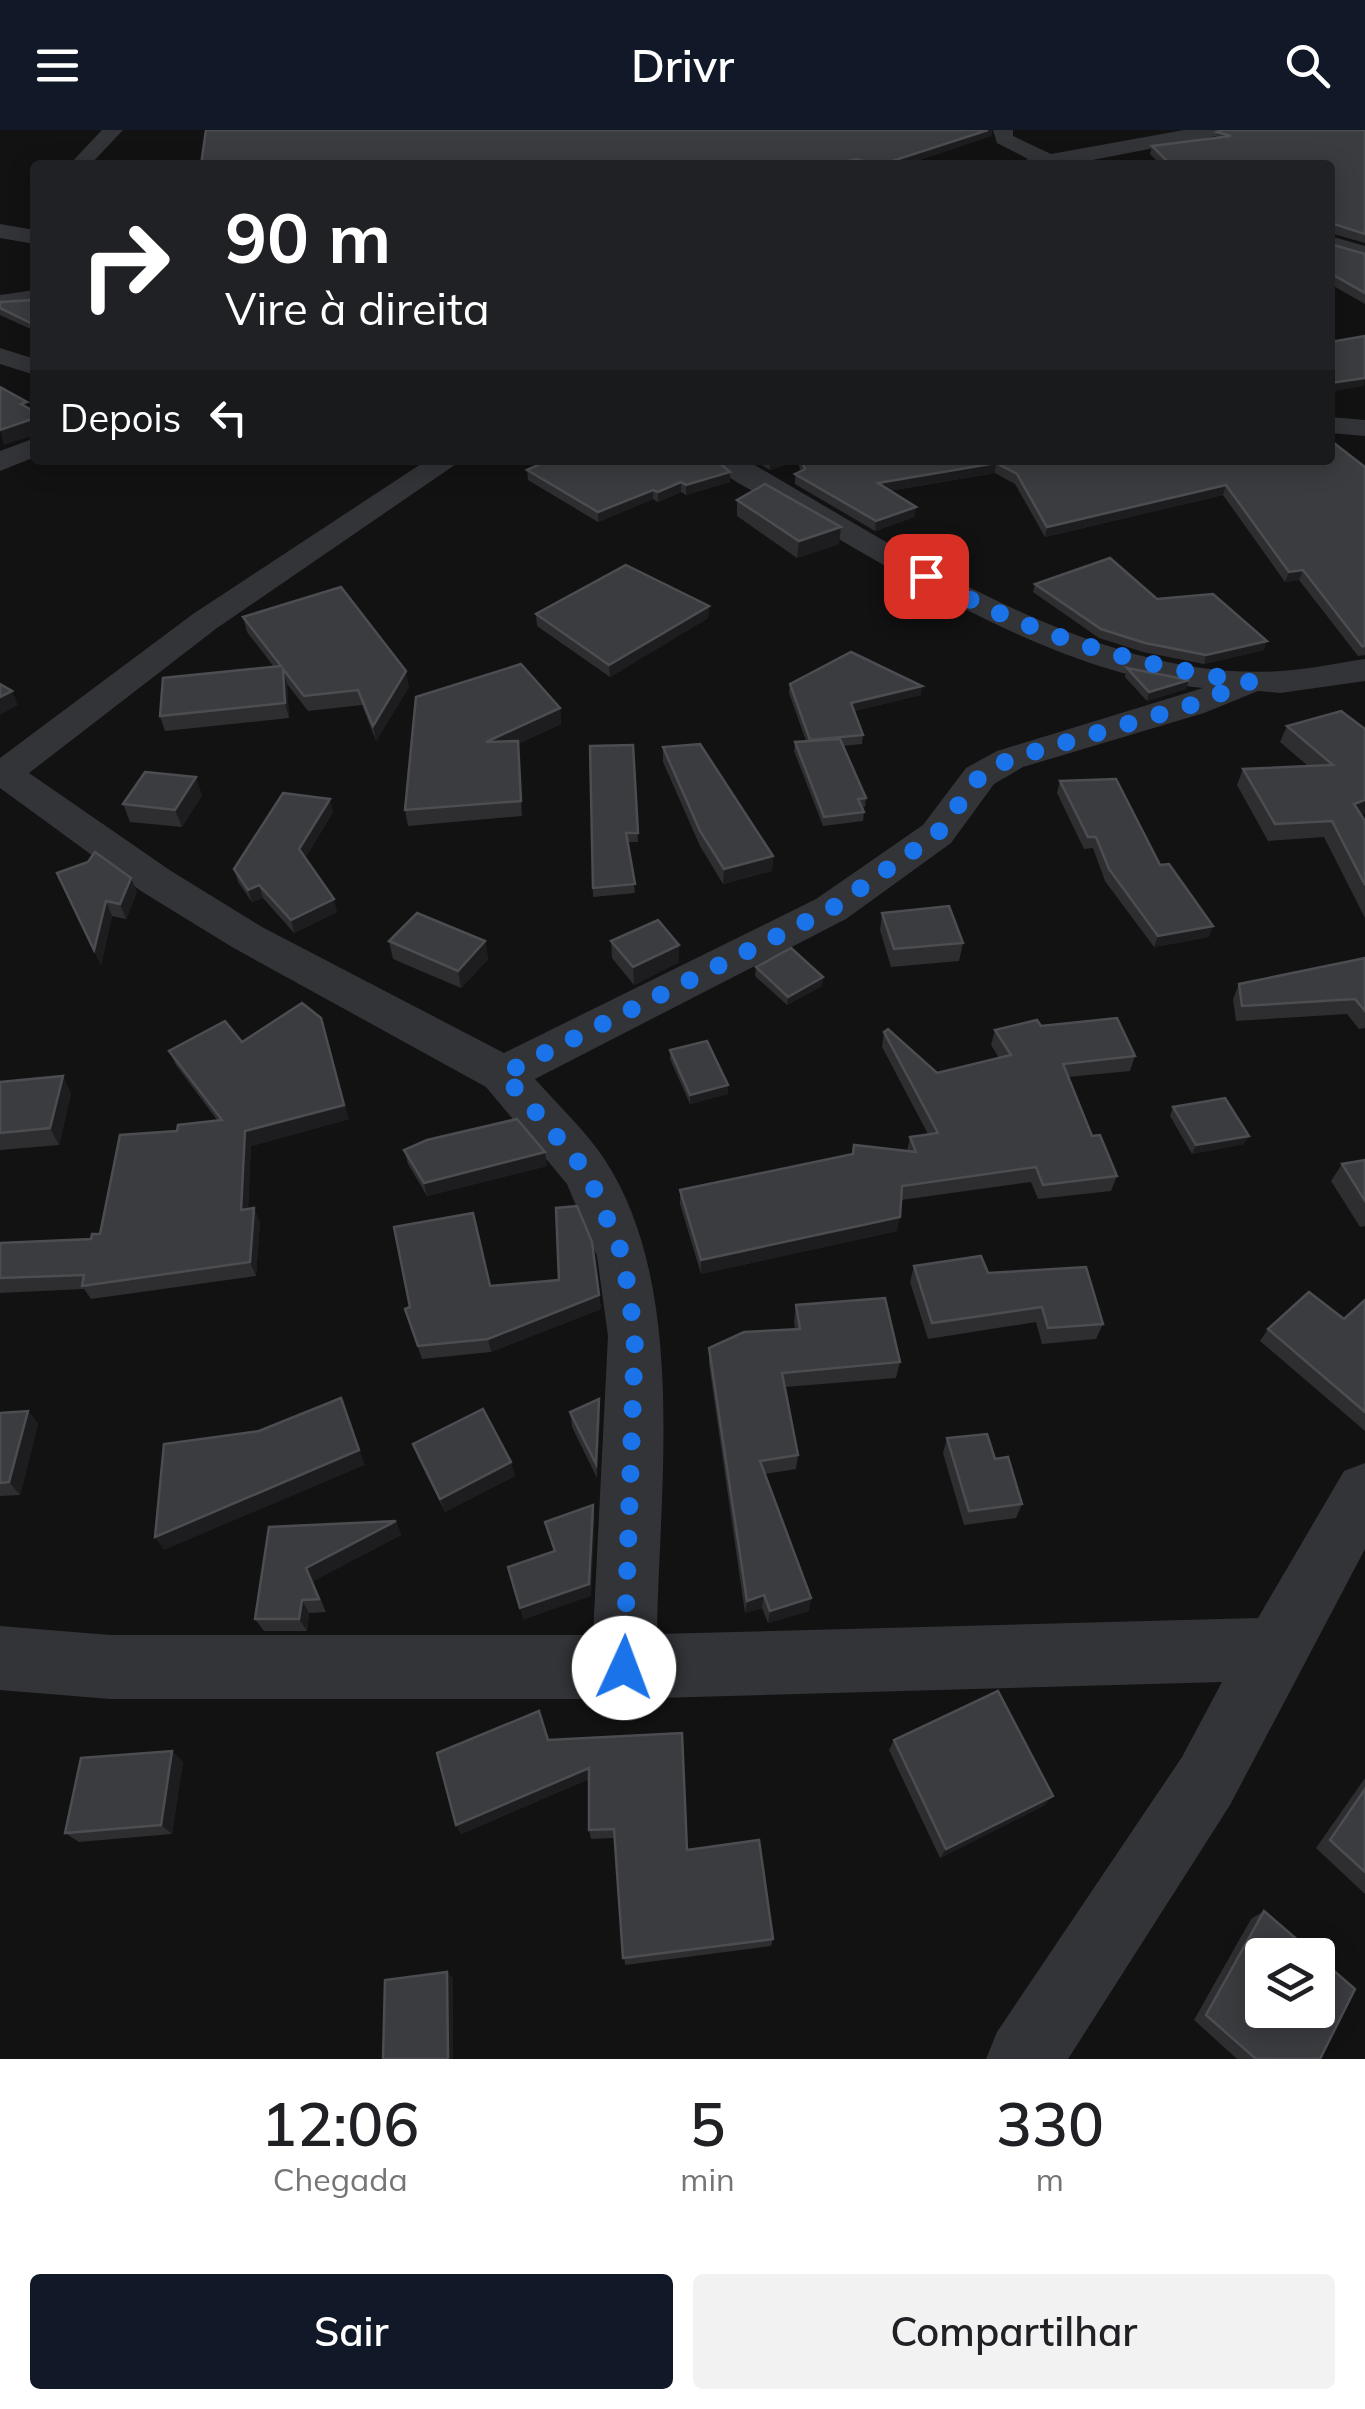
<!DOCTYPE html>
<html lang="pt">
<head>
<meta charset="utf-8">
<style>
	body { margin:0; font-family:Mulish,sans-serif; background:#f2f2f2; color:#202124; height:100vh; display:flex; flex-direction:column; font-size:38px; white-space:nowrap }
	* { box-sizing:border-box; margin:0 }
	p { font-size:32px; color:#757577 }
	.icon { flex:none; width:55px; height:55px; fill:none; stroke:currentColor; stroke-width:2; stroke-linecap:round; stroke-linejoin:round }
	.map { position:relative; height:1929px; overflow:hidden }
	.details { display:flex; flex-direction:column; background:#fff; flex:1 }
	.details>* { flex:none }
	.top-card { position:absolute; left:30px; top:30px; width:1305px; height:305px; border-radius:10px; box-shadow:0 5px 25px #0003; background:#202124; color:#fff; overflow:hidden }
	.tools { position:absolute; left:1245px; top:1808px; display:grid; gap:20px }
	.tools a { display:grid; place-items:center; width:90px; height:90px; border-radius:10px; background:#fff; box-shadow:0 5px 25px #0003; font-size:50px }
	.pin { position:absolute; display:grid; place-items:center; width:85px; height:85px; color:#fff; margin:-42px; border-radius:20px; box-shadow:0 5px 15px #0006 }
	.me { position:absolute; width:110px; margin:-55px; rotate:2deg; stroke-linejoin:round; filter:drop-shadow(0 0 8px #0008) }
	.turn { display:flex; align-items:center; gap:35px; height:210px; padding:0 30px; font-size:45px }
	.turn .icon { width:130px; height:130px; stroke-width:2.5 }
	.turn b { display:block; font-size:70px; line-height:85px }
	.then { display:flex; align-items:center; height:95px; padding:0 30px; background:#0003; gap:20px; font-size:38px }
	.eta { display:flex; justify-content:space-evenly; align-items:center; height:170px; text-align:center }
	.eta b { font-size:60px; font-weight:600; line-height:70px }
	.button { display:flex; gap:20px; margin-top:auto; padding:20px 30px }
	.button a { flex:1; height:115px; border-radius:10px; background:#111827; color:#fff; font-size:40px; font-weight:600; line-height:115px; text-align:center }
	.button a+a { background:#f2f2f2; color:#202124 }
	header { display:flex; justify-content:space-between; align-items:center; height:130px; padding:0 30px; background:#111827; color:#fff; font-size:45px; font-weight:600 }
	.map>svg:first-child { display:block }
	.lines { fill:none; stroke-linecap:round; stroke-linejoin:round }
	.minor { fill:#333438; fill-rule:evenodd }
	.wall { fill:#2e2e31 }
	.shaded-wall { fill:#1d1d1f }
	.building { fill:#3b3c3f; stroke:#4b4d51; stroke-width:2.5 }
	.route { stroke:#1a73e8; stroke-width:18; stroke-dasharray:0 32.4 }
</style>
</head>
<body>
<header><svg class="icon" aria-label="menu" viewBox="0 0 24 24"><path d="M4 6h16M4 12h16M4 18h16"/></svg>Drivr<svg class="icon" aria-label="search" viewBox="0 0 24 24"><circle cx="10" cy="10" r="6"/><path d="M15 15l6 6"/></svg></header>
<div class="map">
<svg width="1365" height="1929" viewBox="0 0 1365 1929">
	<rect width="100%" height="100%" fill="#121213"/>
	<g class="lines">
		<g class="minor">
			<polygon points="102,0 123,0 90,35 69,35"/>
			<polygon points="993,0 1013,0 1013,6 1051,24 1184,0 1226,0 1216,6 1067,35 1016,35 1028,29 997,13"/>
			<polygon points="0,94 35,100 35,114 0,108"/>
			<polygon points="1330,106 1365,116 1365,130 1330,120"/>
			<polygon points="35,160 35,174 0,179 0,165"/>
			<polygon points="0,218 35,229 35,245 0,234"/>
			<polygon points="1330,287 1365,290 1365,306 1330,303"/>
			<polygon points="35,308 35,327 0,341 0,321"/>
			<path d="M427,330H462L217,498L29,643L171,741L262,797L504,923L816,769L923,695L966,638L997,621L1203,558C1063,546 907,449 788,379C765,366 726,351 710,330H746C900,418 1097,554 1282,541C1310,539 1338,533 1365,529V551L1280,563L1258,561L1204,583L1023,637L994,654L951,713L846,789L535,949C558,975 586,1001 605,1030C688,1158 659,1357 657,1504L1258,1488L1344,1341L1365,1333V1419L1230,1675L1068,1929H986L997,1902L1182,1627L1222,1552L624,1569H110L0,1560V1496L110,1505H593L608,1206L597,1126L567,1054L486,957L232,817L141,761L0,658V628L193,484Z"/>
		</g>
	</g>
	<g class="wall">
		<polygon points="206,0 992,0 991,6 904,35 201,35"/>
		<polygon points="1365,0 1365,113 1330,103 1330,35 1161,35 1150,24 1152,16 1216,8 1217,2"/>
		<polygon points="1330,114 1365,124 1365,174 1330,154"/>
		<polygon points="35,162 35,201 0,185 0,172 33,170"/>
		<polygon points="753,330 1330,330 1365,337 1365,525 1358,526 1299,450 1285,452 1223,365 1045,407 1015,354 995,343 889,361 916,377 914,387 875,401 795,354 795,344 801,341 797,331 770,340"/>
		<polygon points="527,340 730,342 730,352 686,365 681,362 658,372 653,369 598,392 528,350"/>
		<polygon points="737,370 839,414 797,428 737,386"/>
		<polygon points="1035,454 1157,469 1264,520 1204,534 1143,522 1099,508 1033,462"/>
		<polygon points="709,476 708,488 610,547 537,496 536,484"/>
		<polygon points="243,487 409,557 376,611 362,575 308,581 287,554 289,588 165,601 160,586 274,537 247,502"/>
		<polygon points="1127,538 1186,559 1147,571 1125,547"/>
		<polygon points="790,554 921,565 854,581 863,605 862,614 843,616 866,668 865,677 862,677 864,682 863,691 823,696 794,621 795,612 806,611 789,563"/>
		<polygon points="560,578 561,594 518,614 522,686 408,696 405,680"/>
		<polygon points="1287,596 1365,599 1365,684 1361,685 1365,691 1365,788 1324,707 1268,711 1237,655 1243,639 1308,636 1280,612"/>
		<polygon points="633,615 638,712 628,712 635,763 593,767 590,616"/>
		<polygon points="663,617 773,726 772,741 723,754 700,716 663,632"/>
		<polygon points="1060,651 1160,735 1209,807 1154,817 1105,751 1093,718 1084,719 1057,663"/>
		<polygon points="202,665 182,697 130,692 123,674"/>
		<polygon points="333,682 305,728 337,782 294,803 263,768 252,772 238,752 234,739"/>
		<polygon points="57,743 137,762 126,789 112,786 101,835"/>
		<polygon points="882,783 963,813 959,831 891,837 880,800"/>
		<polygon points="389,811 485,811 488,829 461,858 393,829"/>
		<polygon points="611,811 679,815 679,832 634,855 612,828"/>
		<polygon points="1365,828 1365,898 1359,899 1347,884 1236,891 1233,869 1239,854"/>
		<polygon points="756,837 823,847 822,856 787,875 755,846"/>
		<polygon points="1041,896 1135,926 1130,941 1068,947 1092,1006 1117,1046 1111,1061 1038,1069 1031,1052 901,1070 897,1101 701,1144 680,1074 680,1060 907,1021 910,1007 928,1004 882,917 884,902 937,943 999,928 991,915 995,900"/>
		<polygon points="242,912 349,989 251,1016 248,1079 260,1092 256,1146 91,1169 84,1159 0,1163 0,1113 91,1109 100,1104 177,1001 217,990 176,935 169,921"/>
		<polygon points="670,920 728,964 690,974 670,929"/>
		<polygon points="0,952 71,963 59,1015 0,1020"/>
		<polygon points="1173,977 1244,1014 1192,1024 1170,986"/>
		<polygon points="404,1020 547,1036 427,1066 408,1034"/>
		<polygon points="1365,1030 1365,1096 1360,1097 1331,1051 1342,1034"/>
		<polygon points="914,1136 988,1143 1103,1194 1096,1209 1042,1214 1036,1192 928,1209 910,1152"/>
		<polygon points="490,1156 599,1165 601,1179 491,1222 422,1229 405,1179"/>
		<polygon points="1365,1170 1365,1301 1260,1211 1268,1199 1344,1189"/>
		<polygon points="796,1175 900,1232 896,1248 785,1257 798,1325 796,1339 765,1344 811,1468 809,1481 768,1493 762,1478 745,1483 709,1234 709,1218 795,1199 794,1191"/>
		<polygon points="599,1269 600,1284 597,1348 572,1297 570,1282"/>
		<polygon points="28,1281 38,1294 20,1365 0,1366 0,1283"/>
		<polygon points="947,1308 995,1329 1022,1374 1016,1388 964,1395 943,1323"/>
		<polygon points="413,1314 511,1332 515,1346 445,1382 418,1328"/>
		<polygon points="396,1391 401,1405 313,1451 326,1482 309,1483 307,1501 264,1501 255,1489"/>
		<polygon points="548,1610 687,1720 773,1809 771,1816 625,1835 614,1708 591,1709 589,1700 589,1649 461,1704 456,1695"/>
		<polygon points="894,1610 1045,1675 940,1728 889,1620"/>
		<polygon points="183,1631 172,1704 79,1712 65,1703"/>
		<polygon points="1365,1648 1365,1764 1316,1718"/>
		<polygon points="1264,1781 1320,1929 1237,1929 1194,1890 1251,1789"/>
	</g>
	<g class="shaded-wall">
		<polygon points="988,0 992,0 991,6 904,35 880,35"/>
		<polygon points="857,29 857,35 831,35"/>
		<polygon points="1365,248 1364,256 1330,262 1330,253"/>
		<polygon points="35,288 35,305 4,315 0,300"/>
		<polygon points="770,330 797,330 770,340"/>
		<polygon points="996,333 995,343 876,363 878,353"/>
		<polygon points="730,342 730,352 686,365 686,355"/>
		<polygon points="681,352 681,362 658,372 658,362"/>
		<polygon points="1226,355 1223,365 1045,407 1047,397"/>
		<polygon points="653,360 653,369 598,392 598,382"/>
		<polygon points="916,377 914,387 875,401 876,391"/>
		<polygon points="841,397 839,414 797,428 799,411"/>
		<polygon points="1303,440 1299,450 1285,452 1289,442"/>
		<polygon points="709,476 708,488 610,547 609,535"/>
		<polygon points="1267,511 1264,520 1204,534 1206,525"/>
		<polygon points="283,539 287,554 289,588 285,573"/>
		<polygon points="406,541 409,557 376,611 373,596"/>
		<polygon points="1189,550 1186,559 1147,571 1149,562"/>
		<polygon points="922,556 921,565 850,582 851,573"/>
		<polygon points="12,561 18,575 0,585 0,567"/>
		<polygon points="560,578 561,594 518,614 522,686 521,671 486,612"/>
		<polygon points="196,647 202,665 182,697 175,680"/>
		<polygon points="330,669 333,682 303,732 299,719"/>
		<polygon points="1365,670 1365,684 1346,690 1354,674"/>
		<polygon points="773,726 772,741 723,754 724,739"/>
		<polygon points="131,748 137,762 126,789 120,774"/>
		<polygon points="259,755 263,768 252,772 248,760"/>
		<polygon points="334,769 337,782 294,803 291,790"/>
		<polygon points="106,771 112,786 101,835 94,820"/>
		<polygon points="1213,796 1209,807 1154,817 1158,806"/>
		<polygon points="485,811 488,829 461,858 458,841"/>
		<polygon points="679,815 679,832 634,855 633,837"/>
		<polygon points="823,847 822,856 787,875 788,867"/>
		<polygon points="321,888 349,989 251,1016 247,1094 241,1080 245,1001"/>
		<polygon points="63,946 71,963 59,1015 50,998"/>
		<polygon points="728,955 728,964 690,974 690,965"/>
		<polygon points="1249,1006 1244,1014 1192,1024 1196,1015"/>
		<polygon points="545,1022 547,1036 427,1066 424,1053"/>
		<polygon points="254,1078 260,1092 256,1146 250,1132"/>
		<polygon points="900,1087 897,1101 701,1144 701,1130"/>
		<polygon points="599,1165 601,1179 491,1222 488,1209"/>
		<polygon points="341,1268 365,1335 164,1420 155,1407"/>
		<polygon points="599,1269 600,1284 597,1348 596,1334"/>
		<polygon points="28,1281 38,1294 20,1365 9,1352"/>
		<polygon points="511,1332 515,1346 445,1382 440,1369"/>
		<polygon points="593,1375 595,1389 591,1466 523,1490 520,1478"/>
		<polygon points="396,1391 401,1405 313,1451 326,1482 306,1438"/>
		<polygon points="764,1465 762,1478 745,1483 747,1471"/>
		<polygon points="811,1468 809,1481 768,1493 770,1481"/>
		<polygon points="302,1470 309,1483 307,1501 299,1489"/>
		<polygon points="172,1621 183,1631 172,1704 161,1695"/>
		<polygon points="589,1638 591,1648 461,1704 456,1695"/>
		<polygon points="1053,1666 1045,1675 940,1728 946,1719"/>
		<polygon points="447,1842 453,1848 453,1929 448,1929"/>
	</g>
	<g class="building">
		<polygon points="206,0 988,0 880,35 874,35 857,29 831,35 201,35"/>
		<polygon points="1222,0 1365,0 1365,104 1334,94 1330,97 1330,35 1171,35 1152,16 1231,6 1217,2"/>
		<polygon points="1330,114 1365,124 1365,163 1330,143"/>
		<polygon points="35,162 35,195 0,178 0,172 33,170"/>
		<polygon points="1365,206 1365,248 1330,253 1330,212"/>
		<polygon points="0,257 27,272 21,274 35,282 35,288 0,300"/>
		<polygon points="1330,310 1365,337 1365,516 1362,516 1303,440 1289,442 1226,355 1047,397 1017,344 996,333 878,353 916,377 876,391 795,344 805,339 801,330 1330,330"/>
		<polygon points="549,330 716,330 730,342 686,355 681,352 658,362 653,360 598,382 527,340"/>
		<polygon points="765,354 841,397 799,411 737,370"/>
		<polygon points="1110,428 1157,469 1213,464 1267,511 1206,525 1145,513 1101,499 1035,454"/>
		<polygon points="626,435 709,476 609,535 536,484"/>
		<polygon points="341,457 406,541 373,596 358,560 304,566 283,539 285,573 160,586 163,548 281,536 243,487"/>
		<polygon points="851,522 922,556 851,573 863,605 810,610 790,554"/>
		<polygon points="521,534 560,578 486,612 518,611 521,671 405,680 416,567"/>
		<polygon points="1127,538 1189,550 1149,562"/>
		<polygon points="0,554 12,561 0,567"/>
		<polygon points="1341,581 1365,599 1365,670 1354,674 1365,691 1365,755 1332,691 1275,694 1243,639 1333,635 1287,596"/>
		<polygon points="840,609 866,668 858,669 864,682 824,687 795,612"/>
		<polygon points="700,614 773,726 724,739 700,701 663,617"/>
		<polygon points="633,615 638,703 626,703 635,754 593,758 590,616"/>
		<polygon points="145,642 196,647 175,680 123,674"/>
		<polygon points="1116,649 1160,735 1169,734 1213,796 1158,806 1109,739 1096,707 1088,707 1060,651"/>
		<polygon points="283,663 330,669 299,719 334,769 291,790 259,755 248,760 234,739"/>
		<polygon points="95,722 131,748 120,774 106,771 94,820 57,743 88,732"/>
		<polygon points="949,776 963,813 894,819 882,783"/>
		<polygon points="417,783 485,811 458,841 389,811"/>
		<polygon points="658,790 679,815 633,837 611,811"/>
		<polygon points="791,818 823,847 788,867 756,837"/>
		<polygon points="1365,828 1365,881 1355,869 1242,876 1239,854"/>
		<polygon points="302,873 321,888 344,975 245,1001 241,1080 254,1078 250,1132 82,1156 84,1145 0,1148 0,1113 91,1109 92,1104 100,1104 120,1005 177,1001 178,995 222,990 169,921 225,891 242,912"/>
		<polygon points="1117,888 1135,926 1063,934 1092,1006 1100,1005 1117,1046 1043,1055 1036,1037 902,1056 900,1087 701,1130 680,1060 853,1024 854,1015 916,1022 910,1007 938,1003 884,902 888,899 937,943 1011,925 995,900 1037,890 1041,896"/>
		<polygon points="707,911 728,955 690,965 670,920"/>
		<polygon points="63,946 50,998 0,1003 0,952"/>
		<polygon points="1225,968 1249,1006 1196,1015 1173,977"/>
		<polygon points="517,989 545,1022 424,1053 404,1020 427,1010"/>
		<polygon points="1365,1030 1365,1071 1342,1034"/>
		<polygon points="577,1076 592,1112 599,1165 488,1209 418,1216 405,1179 410,1177 394,1097 473,1083 490,1156 559,1150 556,1078"/>
		<polygon points="981,1126 988,1143 1086,1137 1103,1194 1048,1198 1042,1177 932,1193 914,1136"/>
		<polygon points="1309,1162 1344,1189 1365,1170 1365,1282 1268,1199"/>
		<polygon points="885,1168 900,1232 782,1243 798,1325 760,1331 811,1468 770,1481 764,1465 747,1471 709,1218 744,1202 800,1199 796,1175"/>
		<polygon points="341,1268 359,1320 155,1407 164,1314 259,1301"/>
		<polygon points="599,1269 596,1334 570,1282"/>
		<polygon points="483,1279 511,1332 440,1369 413,1314"/>
		<polygon points="28,1281 9,1352 0,1353 0,1283"/>
		<polygon points="987,1304 995,1329 1008,1327 1022,1374 969,1381 947,1308"/>
		<polygon points="593,1375 589,1454 520,1478 508,1437 555,1421 545,1392"/>
		<polygon points="396,1391 306,1438 319,1469 302,1470 299,1489 255,1489 269,1397"/>
		<polygon points="998,1561 1053,1666 946,1719 894,1610"/>
		<polygon points="539,1581 548,1610 682,1603 687,1720 759,1710 773,1809 623,1828 614,1699 589,1700 589,1638 456,1695 437,1623"/>
		<polygon points="172,1621 161,1695 65,1703 81,1628"/>
		<polygon points="1365,1659 1365,1742 1330,1710"/>
		<polygon points="1264,1781 1315,1825 1262,1825 1262,1880 1318,1880 1318,1827 1355,1859 1320,1929 1256,1929 1206,1885"/>
		<polygon points="447,1842 448,1929 383,1929 385,1850"/>
	</g>
	<g class="lines">
		<path class="route" d="M624,1538L635,1206L623,1126L587,1042L503,944L831,779L937,704L980,646L1010,629L1191,575L1250,552C1134,535 1027,504 926,446"/>
	</g>
</svg>
<div class="tools">
<a><svg class="icon" aria-label="layers" viewBox="0 0 24 24"><path d="M12 4l9 5-9 5-9-5zM3 14l9 5 9-5"/></svg></a>
</div>
<div class="pin" style="left:926px;top:446px;background:#d93025"><svg class="icon" aria-label="arrive" viewBox="0 0 24 24"><path d="M6 21V4h12l-3 4 3 4H6"/></svg></div>
<svg class="me" style="left:624px;top:1538px" viewBox="-20 -20 40 40"><circle r="19" fill="#fff"/><path d="M0-13L10 11 0 6-10 11z" fill="#1a73e8"/></svg>
<div class="top-card">
<div class="turn"><svg class="icon" aria-label="right" viewBox="0 0 24 24"><path d="M7 20v-9h11M14 6l5 5-5 5"/></svg><div><b>90 m</b>Vire à direita</div></div>
<div class="then">Depois<svg class="icon" aria-label="left" viewBox="0 0 24 24"><path d="M17 20v-9H6M10 6l-5 5 5 5"/></svg></div>
</div>
</div>
<section class="details">
<div class="eta">
<div><b>12:06</b><p>Chegada</p></div>
<div><b>5</b><p>min</p></div>
<div><b>330</b><p>m</p></div>
</div>
<div class="button"><a>Sair</a><a>Compartilhar</a></div>
</section>
</body>
</html>
